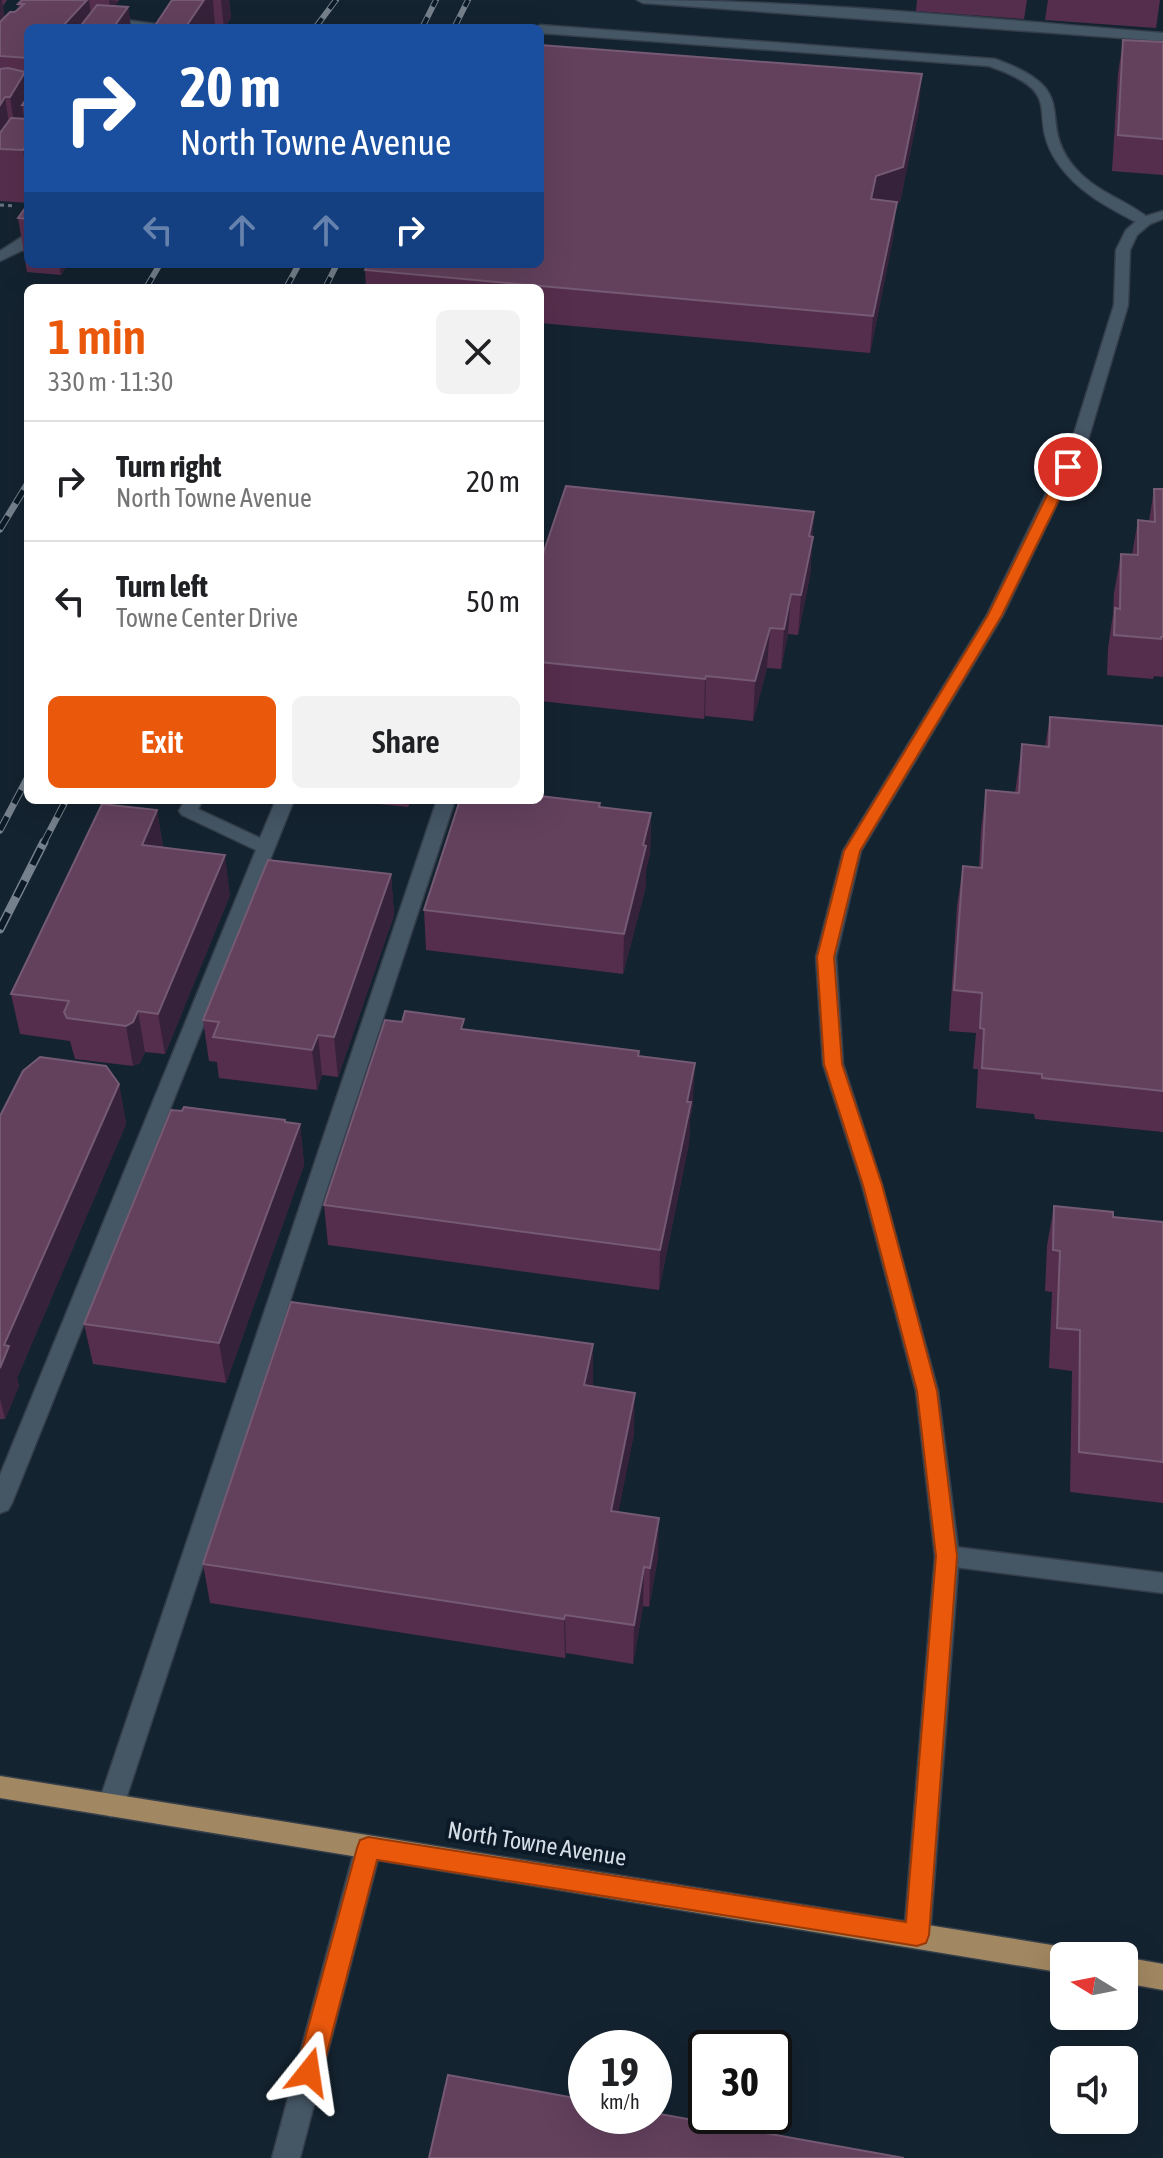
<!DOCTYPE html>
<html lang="en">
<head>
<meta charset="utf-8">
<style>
	body { margin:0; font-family:"Asap Condensed",sans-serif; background:#f2f2f2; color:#202124; height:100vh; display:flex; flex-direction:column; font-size:30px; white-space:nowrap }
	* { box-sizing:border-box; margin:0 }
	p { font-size:26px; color:#757577 }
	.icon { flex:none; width:44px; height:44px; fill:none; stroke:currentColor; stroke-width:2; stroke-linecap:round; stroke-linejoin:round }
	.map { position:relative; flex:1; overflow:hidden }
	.drawer { position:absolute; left:24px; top:284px; width:520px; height:520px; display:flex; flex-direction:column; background:#fff; border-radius:12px; box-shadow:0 8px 32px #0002 }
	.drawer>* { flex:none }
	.banner { position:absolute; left:24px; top:24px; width:520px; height:244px; border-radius:12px; box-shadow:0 8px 32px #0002; background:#1a4fa0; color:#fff; overflow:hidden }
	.needle { width:52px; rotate:280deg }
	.controls { position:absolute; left:1050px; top:1942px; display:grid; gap:16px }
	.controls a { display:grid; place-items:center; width:88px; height:88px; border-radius:12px; background:#fff; box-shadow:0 8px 32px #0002; font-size:40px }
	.speed { position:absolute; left:568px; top:2030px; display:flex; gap:16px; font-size:40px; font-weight:700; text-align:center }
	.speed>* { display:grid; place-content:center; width:104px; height:104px; border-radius:50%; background:#fff; box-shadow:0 8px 32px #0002; line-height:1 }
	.speed small { font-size:20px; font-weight:400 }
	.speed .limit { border:4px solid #111; border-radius:12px; background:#fff; color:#111 }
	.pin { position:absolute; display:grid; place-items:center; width:68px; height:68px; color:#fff; margin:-34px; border:4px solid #fff; border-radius:50%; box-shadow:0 2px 8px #0007 }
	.me { position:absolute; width:88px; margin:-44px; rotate:15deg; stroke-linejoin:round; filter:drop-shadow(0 0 6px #0008) }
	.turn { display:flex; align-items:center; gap:28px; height:168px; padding:0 24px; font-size:36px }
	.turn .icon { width:104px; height:104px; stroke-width:2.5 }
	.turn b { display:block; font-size:56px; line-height:68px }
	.lanes { display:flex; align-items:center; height:76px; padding:0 24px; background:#0003; justify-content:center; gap:40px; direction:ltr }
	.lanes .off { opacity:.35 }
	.round { display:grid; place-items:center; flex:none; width:84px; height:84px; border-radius:12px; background:#f2f2f2 }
	.head { display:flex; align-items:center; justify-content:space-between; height:136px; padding:0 24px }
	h1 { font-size:48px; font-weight:600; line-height:60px; color:#ea580c }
	.action { display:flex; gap:16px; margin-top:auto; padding:16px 24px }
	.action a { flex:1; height:92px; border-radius:12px; background:#ea580c; color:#fff; font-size:32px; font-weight:600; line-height:92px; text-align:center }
	.action a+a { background:#f2f2f2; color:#202124 }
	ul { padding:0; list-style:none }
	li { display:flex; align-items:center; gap:24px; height:120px; padding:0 24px; border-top:2px solid #e0e0e0 }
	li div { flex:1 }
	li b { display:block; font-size:30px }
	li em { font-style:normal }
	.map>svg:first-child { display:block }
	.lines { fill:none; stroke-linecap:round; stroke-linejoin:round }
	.lane-casing { stroke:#343e4a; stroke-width:3 }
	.street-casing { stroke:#343e4a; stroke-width:3 }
	.primary-casing { stroke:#343e4a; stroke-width:3 }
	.path { stroke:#68747f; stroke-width:3; stroke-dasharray:4 4; stroke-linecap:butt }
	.lane { fill:#455665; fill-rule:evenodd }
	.street { fill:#455665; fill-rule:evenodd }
	.primary { fill:#a28862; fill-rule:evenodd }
	.rail-far2-casing { stroke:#75818c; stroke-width:6 }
	.rail-far1-casing { stroke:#75818c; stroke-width:7 }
	.rail-casing { stroke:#75818c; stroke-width:9 }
	.rail-far2 { stroke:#0b1a26; stroke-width:4; stroke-dasharray:12; stroke-linecap:butt }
	.rail-far1 { stroke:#0b1a26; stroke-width:5; stroke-dasharray:15; stroke-linecap:butt }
	.rail { stroke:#0b1a26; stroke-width:6; stroke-dasharray:18; stroke-linecap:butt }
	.wall { fill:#562e4d }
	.shaded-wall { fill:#36223a }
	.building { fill:#63415d; stroke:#755a73; stroke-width:2 }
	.route { fill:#ea580c; stroke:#983908; stroke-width:2 }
	.labels { text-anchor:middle; stroke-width:8; stroke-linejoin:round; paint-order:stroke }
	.near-street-label { font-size:24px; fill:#d5dee7; stroke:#0b1a26 }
</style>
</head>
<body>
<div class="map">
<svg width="1163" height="2158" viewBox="0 0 1163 2158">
	<rect width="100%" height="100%" fill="#142330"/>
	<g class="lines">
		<defs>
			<g id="lane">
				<path d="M637,0C812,0 989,19 1163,33V41L643,3Z"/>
				<polygon points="104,17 155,24 161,28 100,24 100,18"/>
				<path d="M540,25L995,59C1088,92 1032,119 1076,169C1098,194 1130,201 1152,221L1140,224C1109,208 1077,192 1057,162C1024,112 1071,95 989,66L540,33V28H535Z"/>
				<polygon points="28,233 27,248 0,261 0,251"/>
				<polygon points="185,800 203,800 198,809 260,838 276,800 294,800 12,1503 8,1510 0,1513 0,1475 256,850 182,815 179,811"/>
				<polygon points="437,800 455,800 124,1805 120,1813 111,1817 102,1813 98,1805"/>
				<polygon points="947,1546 1163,1573 1163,1593 947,1566 939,1563 935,1556 939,1549"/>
			</g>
			<g id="street">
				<polygon points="1163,211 1163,219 1150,224 1137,235 1130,250 1128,305 1088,440 1003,615 861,851 836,957 843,1064 882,1185 938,1391 959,1556 930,1935 926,1944 917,1948 908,1944 904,1935 935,1556 916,1391 862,1185 823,1064 816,957 843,851 987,615 1072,440 1114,305 1116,250 1126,230 1140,218"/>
				<polygon points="368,1836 377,1840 381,1848 300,2158 272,2158 355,1848 359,1840"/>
			</g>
			<g id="primary">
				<polygon points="0,1776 1064,1947 1073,1951 1076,1956 1064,1956 1064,1973 0,1798"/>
				<polygon points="1124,1957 1163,1964 1163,1990 1124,1983"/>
			</g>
		</defs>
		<use href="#lane" class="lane-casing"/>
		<use href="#street" class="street-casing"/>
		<use href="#primary" class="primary-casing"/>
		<polyline class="path" points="0,205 15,206"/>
		<use href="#lane" class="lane"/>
		<use href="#street" class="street"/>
		<use href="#primary" class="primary"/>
		<defs>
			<g id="rail-far2">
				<polyline points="315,28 336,0"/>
				<polyline points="422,28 436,0"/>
				<polyline points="454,28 468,0"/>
				<polyline points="146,288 160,264"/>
				<polyline points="286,288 299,264"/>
				<polyline points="325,288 337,264"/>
			</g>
			<g id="rail-far1">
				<polyline points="0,529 28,483"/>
				<polyline points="0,830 28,777"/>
				<polyline points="43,844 66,800"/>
			</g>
			<polyline id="rail" points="0,929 44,842"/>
		</defs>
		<use href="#rail-far2" class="rail-far2-casing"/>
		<use href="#rail-far1" class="rail-far1-casing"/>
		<use href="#rail" class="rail-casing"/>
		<use href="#rail-far2" class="rail-far2"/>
		<use href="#rail-far1" class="rail-far1"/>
		<use href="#rail" class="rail"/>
	</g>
	<g class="wall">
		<polygon points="0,0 7,0 3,6 4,17 15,12 19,9 18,4 22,0 119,0 115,6 128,7 131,28 28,28 28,203 0,201"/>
		<polygon points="172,0 229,0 231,18 224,28 154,28"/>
		<polygon points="917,0 1027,0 1024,19 916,11"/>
		<polygon points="1048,0 1160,0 1156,28 1045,20"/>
		<polygon points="1123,40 1163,42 1163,175 1112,171 1118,74"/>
		<polygon points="919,109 900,202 896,204 893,238 870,353 540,323 540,288 366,288 365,270"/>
		<polygon points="28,204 28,264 68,264 61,275 27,272 18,218"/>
		<polygon points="1154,489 1163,489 1163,677 1154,676 1153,679 1107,675 1108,648 1113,614 1114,593 1121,554 1132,555 1138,520 1149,521"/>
		<polygon points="814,512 810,576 798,635 788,634 781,669 767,668 753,721 705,716 704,719 540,701 540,563"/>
		<polygon points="1050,717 1163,726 1163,1132 1035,1119 1034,1114 976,1108 978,1069 973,1069 976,1033 949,1031 957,906 963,866 979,867 981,830 986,790 1015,793 1022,744 1045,747"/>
		<polygon points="340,800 411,800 408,807"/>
		<polygon points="600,803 600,807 651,813 650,853 646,870 646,886 623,974 426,950 424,910"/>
		<polygon points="157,810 163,848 230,895 165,1054 145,1052 140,1063 133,1066 75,1059 70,1041 20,1034 11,994"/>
		<polygon points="391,874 394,915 338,1077 322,1075 317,1090 219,1078 217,1062 209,1061 203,1020"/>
		<polygon points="465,1030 639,1056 693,1104 690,1119 689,1143 659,1290 328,1245 324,1205"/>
		<polygon points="119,1084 126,1124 17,1378 19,1386 5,1419 0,1419 0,1116"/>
		<polygon points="286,1122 300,1124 304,1165 226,1383 93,1364 84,1324"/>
		<polygon points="1054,1206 1113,1217 1163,1222 1163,1503 1070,1492 1072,1371 1049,1368 1052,1292 1045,1291 1047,1246"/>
		<polygon points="593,1384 592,1387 634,1433 618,1512 658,1557 649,1607 643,1606 633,1664 566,1653 565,1658 210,1603 203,1564"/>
	</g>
	<g class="shaded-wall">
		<polygon points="0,0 2,0 9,43 0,56"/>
		<polygon points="87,0 89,0 93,28 61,28"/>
		<polygon points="109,0 119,1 110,13"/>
		<polygon points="204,0 213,0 215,28 185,28"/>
		<polygon points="221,0 229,0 231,18 224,28"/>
		<polygon points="128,7 131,28 113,28"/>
		<polygon points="25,72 28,90 28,105 22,105 27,135 18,150 10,97"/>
		<polygon points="922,74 919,109 900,202 896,204 893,238 870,353 873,316 871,199 876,176"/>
		<polygon points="5,97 13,150 0,149 0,105"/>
		<polygon points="28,143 28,185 23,150"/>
		<polygon points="59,264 68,264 61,275"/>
		<polygon points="814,512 810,576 798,635 801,595 809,536"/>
		<polygon points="791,594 788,634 781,669 784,629"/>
		<polygon points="770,628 767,668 753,721 755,681"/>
		<polygon points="706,676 705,716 704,719 705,679"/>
		<polygon points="157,810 163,850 142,845"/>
		<polygon points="651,813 650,853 646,870 646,886 623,974 624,934"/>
		<polygon points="225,855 230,895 165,1054 158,1014"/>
		<polygon points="391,874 394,915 338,1077 334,1037"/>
		<polygon points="138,1011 145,1052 140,1063 133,1066 126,1026"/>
		<polygon points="318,1035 322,1075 317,1090 312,1050"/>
		<polygon points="695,1063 693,1104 690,1119 689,1143 659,1290 660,1250"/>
		<polygon points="119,1084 126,1124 17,1378 19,1386 5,1419 0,1399 0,1368 4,1345"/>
		<polygon points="285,1120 289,1152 300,1124 304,1165 226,1383 219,1343"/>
		<polygon points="593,1344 593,1384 584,1425 584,1385"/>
		<polygon points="635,1393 634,1433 611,1550 611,1511"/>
		<polygon points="659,1518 658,1557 649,1607 650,1568"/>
		<polygon points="644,1567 643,1606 633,1664 634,1625"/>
		<polygon points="565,1615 566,1653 565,1658 564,1619"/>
	</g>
	<g class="building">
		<polygon points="22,0 87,0 61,28 28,28 28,58 0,56 0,22 10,12 15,12 24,4 18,4"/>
		<polygon points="172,0 204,0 185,28 154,27"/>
		<polygon points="97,5 128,7 113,28 79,28"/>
		<polygon points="1123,40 1163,42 1163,139 1118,135"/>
		<polygon points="540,45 922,74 903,167 876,176 871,199 897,202 873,316 365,270 368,264 540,264"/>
		<polygon points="8,68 25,72 10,97 5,97 0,105 0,69"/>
		<polygon points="28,97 28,105 22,105"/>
		<polygon points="11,118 28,119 28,143 23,150 0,149 0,133"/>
		<polygon points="28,204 28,219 18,218"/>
		<polygon points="566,486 814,512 809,536 813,537 801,595 791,594 784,629 770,628 755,681 706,676 705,679 540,662 540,563"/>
		<polygon points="1154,489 1163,489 1163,637 1161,637 1161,639 1114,635 1115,608 1120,609 1121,554 1138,555 1138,520 1155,522"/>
		<polygon points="1050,717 1163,726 1163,1091 1042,1078 1042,1074 982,1068 984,1029 980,1028 982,993 954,990 963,866 982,868 986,790 1019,793 1022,744 1049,747"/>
		<polygon points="540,796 600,803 599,807 651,813 643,845 646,846 624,934 424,910 460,800 540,800"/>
		<polygon points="102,804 157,810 142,845 225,855 158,1014 138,1011 133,1022 126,1026 67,1018 64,1012 69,1001 11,994"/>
		<polygon points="268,860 391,874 334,1037 318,1035 312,1050 213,1037 219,1022 203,1020"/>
		<polygon points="405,1011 464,1019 461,1029 639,1051 638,1056 695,1063 687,1102 691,1102 660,1250 324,1205 385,1020 402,1022"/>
		<polygon points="40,1057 106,1066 119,1084 4,1345 9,1346 0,1368 0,1116 23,1071"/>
		<polygon points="184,1107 285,1120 285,1122 300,1124 219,1343 84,1324 171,1110 182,1111"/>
		<polygon points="1054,1206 1113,1212 1113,1217 1163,1222 1163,1462 1079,1452 1080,1330 1057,1328 1060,1251 1053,1250"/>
		<polygon points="291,1302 593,1344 584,1385 635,1393 611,1511 659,1518 650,1568 644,1567 634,1625 565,1615 564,1619 203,1564"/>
		<polygon points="448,2075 586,2100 586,2116 654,2116 654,2113 904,2158 429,2158"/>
	</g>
	<polygon class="route" points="1068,463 1075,467 1002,615 860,851 834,957 842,1064 882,1185 937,1391 957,1556 929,1935 926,1943 917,1946 377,1860 322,2072 318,2081 309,2085 300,2081 296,2072 357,1848 360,1840 368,1837 906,1922 936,1556 917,1391 863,1185 824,1064 817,957 844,851 988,615 1061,467"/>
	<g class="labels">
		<g class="near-street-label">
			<text transform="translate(537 1844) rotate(9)" y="8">North Towne Avenue</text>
		</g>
	</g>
</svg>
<div class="controls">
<a><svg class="needle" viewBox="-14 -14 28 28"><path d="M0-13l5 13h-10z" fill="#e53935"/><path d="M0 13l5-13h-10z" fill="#757577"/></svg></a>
<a><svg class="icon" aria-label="sound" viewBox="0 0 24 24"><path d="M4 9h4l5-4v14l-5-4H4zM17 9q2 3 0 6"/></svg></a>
</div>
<div class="speed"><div>19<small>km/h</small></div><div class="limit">30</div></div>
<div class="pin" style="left:1068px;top:467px;background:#d93025"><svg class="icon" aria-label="arrive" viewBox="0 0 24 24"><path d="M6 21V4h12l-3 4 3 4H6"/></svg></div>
<svg class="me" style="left:309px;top:2072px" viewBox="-20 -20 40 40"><path d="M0-17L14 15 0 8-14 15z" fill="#ea580c" stroke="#fff" stroke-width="4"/></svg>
<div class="banner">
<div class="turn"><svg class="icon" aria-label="right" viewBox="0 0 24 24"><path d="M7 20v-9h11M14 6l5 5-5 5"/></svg><div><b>20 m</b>North Towne Avenue</div></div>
<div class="lanes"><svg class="icon off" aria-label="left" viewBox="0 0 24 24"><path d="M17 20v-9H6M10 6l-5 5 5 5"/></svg><svg class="icon off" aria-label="ahead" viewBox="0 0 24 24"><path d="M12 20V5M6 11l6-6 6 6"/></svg><svg class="icon off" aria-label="ahead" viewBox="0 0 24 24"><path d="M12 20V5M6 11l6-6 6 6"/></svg><svg class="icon" aria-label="right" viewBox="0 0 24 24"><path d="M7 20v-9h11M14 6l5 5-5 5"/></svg></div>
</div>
<section class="drawer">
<div class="head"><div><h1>1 min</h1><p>330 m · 11:30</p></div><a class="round"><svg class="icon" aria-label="close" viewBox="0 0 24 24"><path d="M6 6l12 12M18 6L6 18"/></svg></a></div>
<ul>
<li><svg class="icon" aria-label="right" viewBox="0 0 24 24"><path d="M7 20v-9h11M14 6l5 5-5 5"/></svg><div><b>Turn right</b><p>North Towne Avenue</p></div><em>20 m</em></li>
<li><svg class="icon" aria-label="left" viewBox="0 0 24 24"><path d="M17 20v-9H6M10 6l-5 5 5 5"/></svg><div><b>Turn left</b><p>Towne Center Drive</p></div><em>50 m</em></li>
</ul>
<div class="action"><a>Exit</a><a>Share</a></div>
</section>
</div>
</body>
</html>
